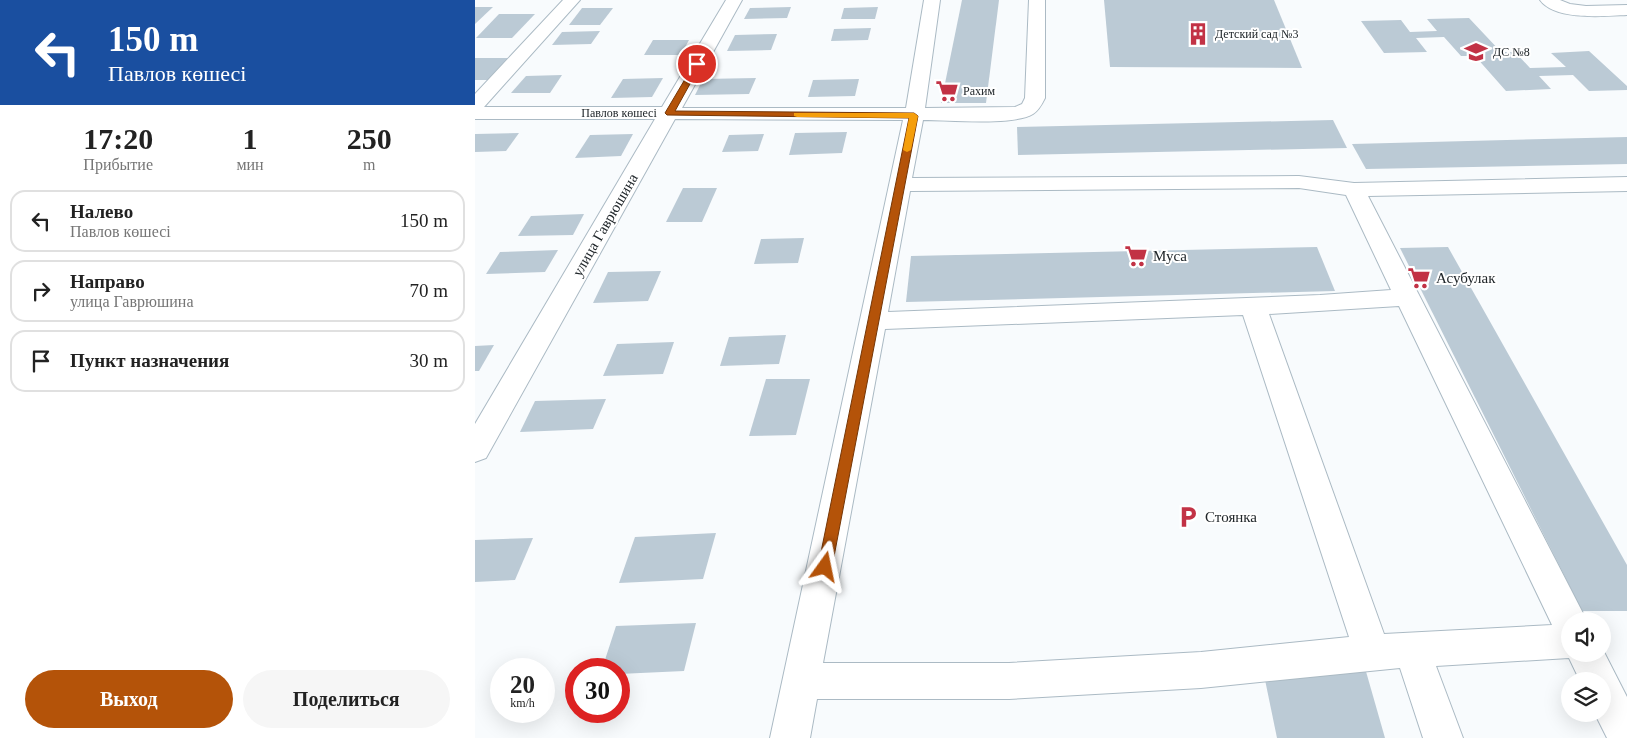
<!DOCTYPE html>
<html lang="ru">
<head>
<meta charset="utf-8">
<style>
	body { margin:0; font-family:"Times New Roman",serif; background:#f6f6f6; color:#222; height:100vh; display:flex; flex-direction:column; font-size:19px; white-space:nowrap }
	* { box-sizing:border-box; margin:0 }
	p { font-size:16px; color:#767676 }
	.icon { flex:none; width:28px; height:28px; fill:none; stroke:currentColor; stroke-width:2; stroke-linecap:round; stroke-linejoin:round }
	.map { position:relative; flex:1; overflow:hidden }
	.sheet { display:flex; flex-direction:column; background:#fff; width:475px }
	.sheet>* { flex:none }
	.hud { background:#1a4fa0; color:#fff; overflow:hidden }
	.tools { position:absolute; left:1086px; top:612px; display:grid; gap:10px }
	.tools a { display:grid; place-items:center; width:50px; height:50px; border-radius:50%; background:#fff; box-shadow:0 5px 20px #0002; font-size:25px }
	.speed { position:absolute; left:15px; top:658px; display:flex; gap:10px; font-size:25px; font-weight:700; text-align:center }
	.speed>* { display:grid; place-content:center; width:65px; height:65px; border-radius:50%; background:#fff; box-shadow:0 5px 20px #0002; line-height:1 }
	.speed small { font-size:12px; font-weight:400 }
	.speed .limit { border:8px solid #d22; background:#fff; color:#111 }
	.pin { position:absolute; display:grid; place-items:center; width:42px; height:42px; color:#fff; margin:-21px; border:2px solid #fff; border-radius:50%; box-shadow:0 1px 5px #0007 }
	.me { position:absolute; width:55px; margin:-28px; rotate:12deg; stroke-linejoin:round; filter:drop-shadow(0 0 4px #0008) }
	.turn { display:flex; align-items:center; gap:18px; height:105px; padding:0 25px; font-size:22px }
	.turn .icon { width:65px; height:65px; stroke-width:2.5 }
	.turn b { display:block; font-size:35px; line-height:42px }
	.eta { display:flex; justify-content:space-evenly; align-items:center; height:85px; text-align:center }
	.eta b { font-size:30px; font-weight:700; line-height:35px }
	.cta { display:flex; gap:10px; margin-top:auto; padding:10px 25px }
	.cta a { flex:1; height:58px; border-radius:30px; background:#b45309; color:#fff; font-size:20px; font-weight:700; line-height:58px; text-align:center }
	.cta a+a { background:#f6f6f6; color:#222 }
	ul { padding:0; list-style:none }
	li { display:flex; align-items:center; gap:15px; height:62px; margin:0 10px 8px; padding:0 15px; border:2px solid #e0e0e0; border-radius:15px }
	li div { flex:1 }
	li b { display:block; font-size:19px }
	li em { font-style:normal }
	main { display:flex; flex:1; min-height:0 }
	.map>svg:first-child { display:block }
	.building { fill:#bbcad5 }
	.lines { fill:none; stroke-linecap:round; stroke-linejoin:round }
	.minor-casing { stroke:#abbac4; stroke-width:2 }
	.minor { fill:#fff; fill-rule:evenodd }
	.route { fill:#b45309; stroke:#753606 }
	.slow { fill:#f59e0b }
	.labels { text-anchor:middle; stroke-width:4; stroke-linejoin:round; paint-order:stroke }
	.far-poi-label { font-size:12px; fill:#20262a; stroke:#fff; text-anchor:start }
	.far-street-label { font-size:12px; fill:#20262a; stroke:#fff }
	.street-label { font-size:15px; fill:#20262a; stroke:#fff }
	.poi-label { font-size:15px; fill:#20262a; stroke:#fff; text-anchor:start }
</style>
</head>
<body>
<main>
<section class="sheet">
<div class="hud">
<div class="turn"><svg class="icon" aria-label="left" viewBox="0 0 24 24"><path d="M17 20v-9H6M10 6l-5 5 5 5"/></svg><div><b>150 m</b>Павлов көшесі</div></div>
</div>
<div class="eta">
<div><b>17:20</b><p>Прибытие</p></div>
<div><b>1</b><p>мин</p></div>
<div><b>250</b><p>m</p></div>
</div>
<ul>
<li><svg class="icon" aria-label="left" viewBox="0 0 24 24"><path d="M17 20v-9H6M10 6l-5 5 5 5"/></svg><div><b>Налево</b><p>Павлов көшесі</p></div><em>150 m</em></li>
<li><svg class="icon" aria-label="right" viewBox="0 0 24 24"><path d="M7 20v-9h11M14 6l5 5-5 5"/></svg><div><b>Направо</b><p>улица Гаврюшина</p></div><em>70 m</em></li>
<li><svg class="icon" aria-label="arrive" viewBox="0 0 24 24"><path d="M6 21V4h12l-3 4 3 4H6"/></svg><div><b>Пункт назначения</b></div><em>30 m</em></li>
</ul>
<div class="cta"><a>Выход</a><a>Поделиться</a></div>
</section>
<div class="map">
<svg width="1152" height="738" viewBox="0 0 1152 738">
	<rect width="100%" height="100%" fill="#f8fbfd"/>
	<g class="building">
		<polygon points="487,0 524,0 511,103 466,103"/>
		<polygon points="629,0 799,0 827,68 635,67"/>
		<polygon points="0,7 18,7 0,24"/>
		<polygon points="316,7 312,18 269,19 275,8"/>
		<polygon points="403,7 400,19 366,19 369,8"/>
		<polygon points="107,8 138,8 125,25 94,25"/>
		<polygon points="24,14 60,14 37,38 1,38"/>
		<polygon points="994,18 1026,52 1040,52 1055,68 1091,67 1076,53 1114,51 1152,86 1152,90 1114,91 1098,75 1064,76 1076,89 1031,91 1000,56 986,56 969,37 941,38 952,52 909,53 886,21 926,20 935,32 962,31 952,19"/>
		<polygon points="396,28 393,40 356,41 359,29"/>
		<polygon points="125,31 116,44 77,45 87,32"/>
		<polygon points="302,34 296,50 252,51 260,35"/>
		<polygon points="178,40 214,40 206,55 169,55"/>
		<polygon points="0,58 33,58 13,80 0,80"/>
		<polygon points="87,75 75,93 36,93 51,76"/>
		<polygon points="188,78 177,97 136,98 148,79"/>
		<polygon points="281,78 274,94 220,95 228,79"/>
		<polygon points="384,79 380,96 333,97 338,80"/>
		<polygon points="858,120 872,148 543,155 542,127"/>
		<polygon points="372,132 367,153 314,155 320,133"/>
		<polygon points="44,133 31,151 0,152 0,134"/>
		<polygon points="158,134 146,156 100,158 115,135"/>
		<polygon points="289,134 283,151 247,152 254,135"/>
		<polygon points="1152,137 1152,164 891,169 877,144"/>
		<polygon points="208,188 242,188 227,222 191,222"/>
		<polygon points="109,214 98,235 43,236 56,216"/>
		<polygon points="329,238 323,263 279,264 286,239"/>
		<polygon points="842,247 860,291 431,302 436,256"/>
		<polygon points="973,247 1152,565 1152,611 1107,611 925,248"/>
		<polygon points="83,250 70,272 11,274 25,252"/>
		<polygon points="186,271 173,301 118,303 133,272"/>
		<polygon points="311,335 304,364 245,366 254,337"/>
		<polygon points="199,342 188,374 128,376 142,344"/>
		<polygon points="19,345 4,371 0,371 0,346"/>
		<polygon points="291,379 335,379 321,435 274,436"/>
		<polygon points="131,399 118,429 45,432 60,401"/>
		<polygon points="241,533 228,579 144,583 160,537"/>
		<polygon points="58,538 40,580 0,582 0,540"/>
		<polygon points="221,623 209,671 144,674 144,669 127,669 141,626"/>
		<polygon points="890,668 910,738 802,738 788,670"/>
	</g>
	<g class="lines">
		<defs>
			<g id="minor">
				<path d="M88,0H105L9,107H187L251,0H267L207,108H431L449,0H465L450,108L540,107L547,104L550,98L554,0H570V98C567,104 564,110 558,114C539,126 473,120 448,120L437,178L824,176L879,183L1152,177V191L893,196L1112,621H1095V654H1128V650L1152,697V738H1132L1120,714H1128V681H1105L1094,658L961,666L988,738H948L925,668L726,688L534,699H342L335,738H295L428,120L200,119L11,458L0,462V424L180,119H0V94ZM824,188L871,195L916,290L845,295L413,312L435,191ZM924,306L1077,625L909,634L794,314ZM768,315L874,637L726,652L534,663H348L410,329Z"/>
				<path d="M1065,0H1085L1095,4L1111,6L1152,5V15C1130,16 1080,21 1065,0Z"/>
			</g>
		</defs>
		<use href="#minor" class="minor-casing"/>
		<use href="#minor" class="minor"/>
	</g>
	<polygon class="route" points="222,62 226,64 200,111 439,113 443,116 357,567 355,572 350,574 345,572 343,567 434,118 192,115 190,113 219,64"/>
	<polygon class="slow" points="319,113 439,113 443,116 436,150 432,152 428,150 434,118 322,117 319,116"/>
	<defs>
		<symbol id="building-bare" viewBox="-9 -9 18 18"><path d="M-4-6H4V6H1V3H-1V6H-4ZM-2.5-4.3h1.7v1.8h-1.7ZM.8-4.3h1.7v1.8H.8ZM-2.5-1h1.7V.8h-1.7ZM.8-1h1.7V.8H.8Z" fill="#c23245" stroke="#fff" stroke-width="2.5" paint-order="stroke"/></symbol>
		<symbol id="school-bare" viewBox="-9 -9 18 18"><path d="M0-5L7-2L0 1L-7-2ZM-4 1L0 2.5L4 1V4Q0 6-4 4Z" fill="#c23245" stroke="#fff" stroke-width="2.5" paint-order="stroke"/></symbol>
		<symbol id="supermarket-bare" viewBox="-9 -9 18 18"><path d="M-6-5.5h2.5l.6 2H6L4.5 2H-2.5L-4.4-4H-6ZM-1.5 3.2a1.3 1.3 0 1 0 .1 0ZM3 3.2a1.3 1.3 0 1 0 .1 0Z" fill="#c23245" stroke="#fff" stroke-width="2.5" paint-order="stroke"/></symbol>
		<symbol id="parking-bare" viewBox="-9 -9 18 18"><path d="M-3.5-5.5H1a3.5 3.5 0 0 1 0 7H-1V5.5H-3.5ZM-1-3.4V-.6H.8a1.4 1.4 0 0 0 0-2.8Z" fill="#c23245" stroke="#fff" stroke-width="2.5" paint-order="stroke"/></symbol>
	</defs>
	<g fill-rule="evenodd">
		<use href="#building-bare" x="707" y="18" width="32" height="32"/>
		<use href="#school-bare" x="985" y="36" width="32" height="32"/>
		<use href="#supermarket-bare" x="456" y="75" width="32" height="32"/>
		<use href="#supermarket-bare" x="645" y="240" width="32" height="32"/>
		<use href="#supermarket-bare" x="928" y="262" width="32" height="32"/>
		<use href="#parking-bare" x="697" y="501" width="32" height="32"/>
	</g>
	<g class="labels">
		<g class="far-poi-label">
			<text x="740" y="38">Детский сад №3</text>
			<text x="1018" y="56">ДС №8</text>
			<text x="488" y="95">Рахим</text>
		</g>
		<g class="far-street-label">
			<text x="144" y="117">Павлов көшесі</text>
		</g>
		<g class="street-label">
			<text transform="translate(130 225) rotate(-60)" y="5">улица Гаврюшина</text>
		</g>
		<g class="poi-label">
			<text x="678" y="261">Муса</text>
			<text x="961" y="283">Асубулак</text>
			<text x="730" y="522">Стоянка</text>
		</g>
	</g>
</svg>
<div class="tools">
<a><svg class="icon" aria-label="sound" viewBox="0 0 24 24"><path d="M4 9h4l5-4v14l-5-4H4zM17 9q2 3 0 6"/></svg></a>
<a><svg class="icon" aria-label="layers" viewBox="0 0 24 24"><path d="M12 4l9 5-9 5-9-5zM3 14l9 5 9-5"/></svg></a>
</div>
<div class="speed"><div>20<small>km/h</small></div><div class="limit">30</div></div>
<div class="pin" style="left:222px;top:64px;background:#d93025"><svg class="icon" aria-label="arrive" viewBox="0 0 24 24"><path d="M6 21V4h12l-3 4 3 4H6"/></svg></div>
<svg class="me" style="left:350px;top:567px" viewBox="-20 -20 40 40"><path d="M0-17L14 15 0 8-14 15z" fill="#b45309" stroke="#fff" stroke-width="4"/></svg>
</div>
</main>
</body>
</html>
